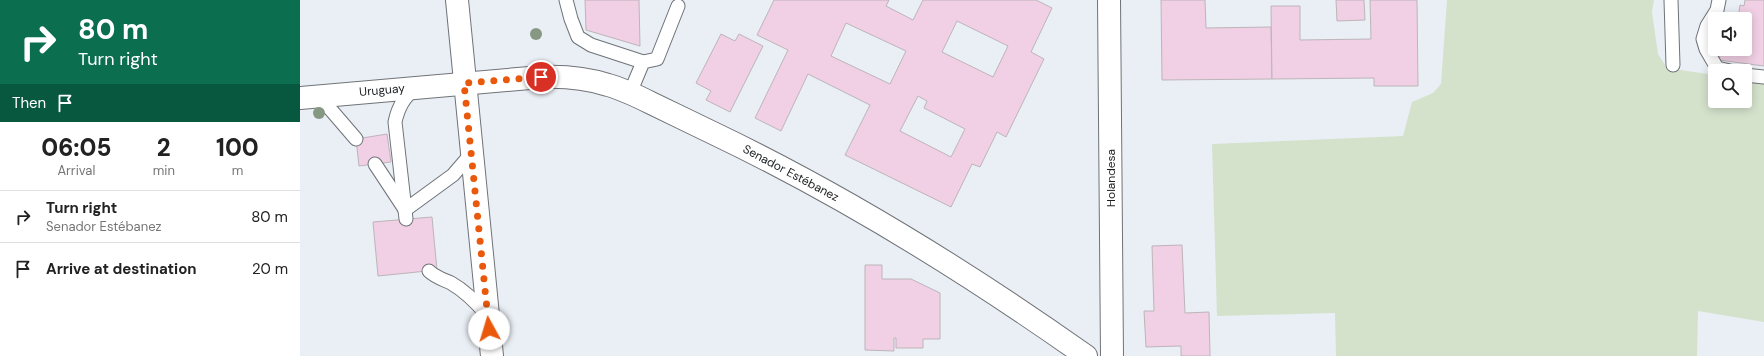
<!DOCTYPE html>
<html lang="en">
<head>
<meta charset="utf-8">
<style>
	body { margin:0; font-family:"DM Sans",sans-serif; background:#f2f2f2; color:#222; height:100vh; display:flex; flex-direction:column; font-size:15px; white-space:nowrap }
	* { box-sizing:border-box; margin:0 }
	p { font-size:13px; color:#767676 }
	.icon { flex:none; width:22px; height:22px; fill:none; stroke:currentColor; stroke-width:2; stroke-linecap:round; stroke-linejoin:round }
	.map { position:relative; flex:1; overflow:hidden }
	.sheet { display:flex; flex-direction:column; background:#fff; width:300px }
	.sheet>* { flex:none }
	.top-card { background:#0b6e4f; color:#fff; overflow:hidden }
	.controls { position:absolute; left:1408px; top:12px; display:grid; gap:8px }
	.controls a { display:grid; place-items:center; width:44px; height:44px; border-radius:4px; background:#fff; box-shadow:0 2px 10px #0003; font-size:20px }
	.pin { position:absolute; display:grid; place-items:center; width:34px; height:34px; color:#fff; margin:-17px; border:2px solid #fff; border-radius:50%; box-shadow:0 1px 4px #0007 }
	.me { position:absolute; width:44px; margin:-22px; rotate:354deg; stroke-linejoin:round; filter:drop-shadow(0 0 3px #0008) }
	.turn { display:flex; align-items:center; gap:14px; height:84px; padding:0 12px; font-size:18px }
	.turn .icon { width:52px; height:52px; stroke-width:2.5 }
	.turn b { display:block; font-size:28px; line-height:34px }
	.then { display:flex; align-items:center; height:38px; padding:0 12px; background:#0003; gap:8px; font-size:15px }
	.eta { display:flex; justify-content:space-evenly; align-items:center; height:68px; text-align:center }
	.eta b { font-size:24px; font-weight:800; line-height:28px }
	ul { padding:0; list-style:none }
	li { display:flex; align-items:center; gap:12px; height:52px; padding:0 12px; border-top:1px solid #e0e0e0 }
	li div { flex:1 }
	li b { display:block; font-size:15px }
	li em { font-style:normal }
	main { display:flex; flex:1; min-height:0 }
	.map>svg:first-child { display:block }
	.green { fill:#d4e2cc }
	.building { fill:#f1cfe4; stroke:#bcb5b9; fill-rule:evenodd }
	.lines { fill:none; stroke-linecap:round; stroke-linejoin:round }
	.service-casing { stroke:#6f7378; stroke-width:15 }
	.minor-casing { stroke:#6f7378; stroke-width:24 }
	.secondary-casing { stroke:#6f7378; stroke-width:24 }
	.service { stroke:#fff; stroke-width:13 }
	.minor { stroke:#fff; stroke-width:22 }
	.secondary { stroke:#fff; stroke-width:22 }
	.tree { fill:#879882 }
	.route { stroke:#ea580c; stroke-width:7; stroke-dasharray:0 12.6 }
	.labels { text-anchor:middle; stroke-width:3.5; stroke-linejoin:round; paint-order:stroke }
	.street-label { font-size:12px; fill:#1c1e20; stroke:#fff }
</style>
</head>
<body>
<main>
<section class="sheet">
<div class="top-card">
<div class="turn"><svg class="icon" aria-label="right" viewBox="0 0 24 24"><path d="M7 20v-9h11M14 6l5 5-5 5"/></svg><div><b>80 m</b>Turn right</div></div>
<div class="then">Then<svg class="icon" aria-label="arrive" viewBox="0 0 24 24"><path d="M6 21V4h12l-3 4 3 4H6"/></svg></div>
</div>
<div class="eta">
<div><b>06:05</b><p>Arrival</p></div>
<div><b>2</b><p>min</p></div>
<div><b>100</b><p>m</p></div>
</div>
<ul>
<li><svg class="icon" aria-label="right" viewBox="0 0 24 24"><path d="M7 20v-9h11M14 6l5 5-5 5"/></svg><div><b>Turn right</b><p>Senador Estébanez</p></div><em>80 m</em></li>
<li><svg class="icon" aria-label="arrive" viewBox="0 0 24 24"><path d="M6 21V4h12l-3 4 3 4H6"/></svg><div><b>Arrive at destination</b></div><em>20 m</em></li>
</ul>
</section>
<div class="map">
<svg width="1464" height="356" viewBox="0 0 1464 356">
	<rect width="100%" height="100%" fill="#eaeff5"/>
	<polygon class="green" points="1147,0 1354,0 1352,12 1358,54 1367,68 1415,75 1415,101 1445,101 1445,80 1464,83 1464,322 1398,311 1397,356 1036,356 1035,313 917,316 912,144 1103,136 1112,102 1133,93 1141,84"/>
	<g class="building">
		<polygon points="285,0 339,0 340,46 286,30"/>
		<path d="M474,0H589L586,6L613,20L623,0H736L752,8L731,52L744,59L706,137L697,132L680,167L672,164L651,207L545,155L570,105L508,74L481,131L455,118L488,50L457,35ZM657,21L708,46L693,77L642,52ZM546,23L606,51L590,84L531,56ZM618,96L627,101L624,108L665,129L651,157L600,131Z"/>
		<polygon points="861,0 905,0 906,28 971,27 972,79 862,80"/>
		<polygon points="1036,0 1064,0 1065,20 1037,21"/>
		<polygon points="1070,0 1117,0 1118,86 1074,86 1074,78 972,79 971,6 1000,6 1000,40 1071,39"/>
		<polygon points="1445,0 1464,0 1464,66 1419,60 1421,49 1445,49 1445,19 1438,19 1440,5 1444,6"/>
		<polygon points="421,34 435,41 439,34 463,46 430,112 406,100 411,91 396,83"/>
		<polygon points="87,134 91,162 59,166 56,139"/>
		<polygon points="132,217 137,270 78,276 73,222"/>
		<polygon points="882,245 885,313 909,312 910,356 881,356 881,346 846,347 844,311 854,311 852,246"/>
		<polygon points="565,265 582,265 582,279 611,279 640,293 640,339 623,339 623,348 596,348 596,338 594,338 594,351 565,350"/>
	</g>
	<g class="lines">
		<defs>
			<g id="service">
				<polyline points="266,0 271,19 278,37 291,45 343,62"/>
				<polyline points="1371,0 1373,65"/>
				<polyline points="1419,0 1417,10 1407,26 1403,39 1406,49 1417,68 1430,71"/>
				<polyline points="1445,75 1464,77"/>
				<polyline points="330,93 343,62 357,59 378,6"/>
				<polyline points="19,96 56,139"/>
				<polyline points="75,164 104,208"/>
				<polyline points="105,210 153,175 172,153"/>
				<path d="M106,219L95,122C98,108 103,97 115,89"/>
				<path d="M129,271C135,277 142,279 151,283C165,291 176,302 187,315"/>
			</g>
			<polyline id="minor" points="809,0 812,356"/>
			<g id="secondary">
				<polyline points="157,0 192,356"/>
				<path d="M0,98L241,77C264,76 286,78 308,85C323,89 337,96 351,103C372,113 392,123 413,133C545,196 667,272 786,356"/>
			</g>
		</defs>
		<use href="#service" class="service-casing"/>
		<use href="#minor" class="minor-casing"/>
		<use href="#secondary" class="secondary-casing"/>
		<use href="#service" class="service"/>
		<use href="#minor" class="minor"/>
		<use href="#secondary" class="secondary"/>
	</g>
	<g class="tree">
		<circle cx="236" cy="34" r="6"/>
		<circle cx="19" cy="113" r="6"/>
	</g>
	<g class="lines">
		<polyline class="route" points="189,329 164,83 241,77"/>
	</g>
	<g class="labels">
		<g class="street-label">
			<text transform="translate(82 90) rotate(-5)" y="4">Uruguay</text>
			<text transform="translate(491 173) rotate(28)" y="4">Senador Estébanez</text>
			<text transform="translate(811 178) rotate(-90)" y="4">Holandesa</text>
		</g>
	</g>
</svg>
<div class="controls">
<a><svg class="icon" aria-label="sound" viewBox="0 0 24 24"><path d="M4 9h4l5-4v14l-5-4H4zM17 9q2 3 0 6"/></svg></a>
<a><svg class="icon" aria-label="search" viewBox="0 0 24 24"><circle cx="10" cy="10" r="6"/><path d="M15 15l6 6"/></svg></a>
</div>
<div class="pin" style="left:241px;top:77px;background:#d93025"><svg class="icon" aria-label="arrive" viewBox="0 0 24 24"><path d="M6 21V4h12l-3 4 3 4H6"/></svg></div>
<svg class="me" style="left:189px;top:329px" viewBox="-20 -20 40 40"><circle r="19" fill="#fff"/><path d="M0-13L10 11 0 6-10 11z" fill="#ea580c"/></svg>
</div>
</main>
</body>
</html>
